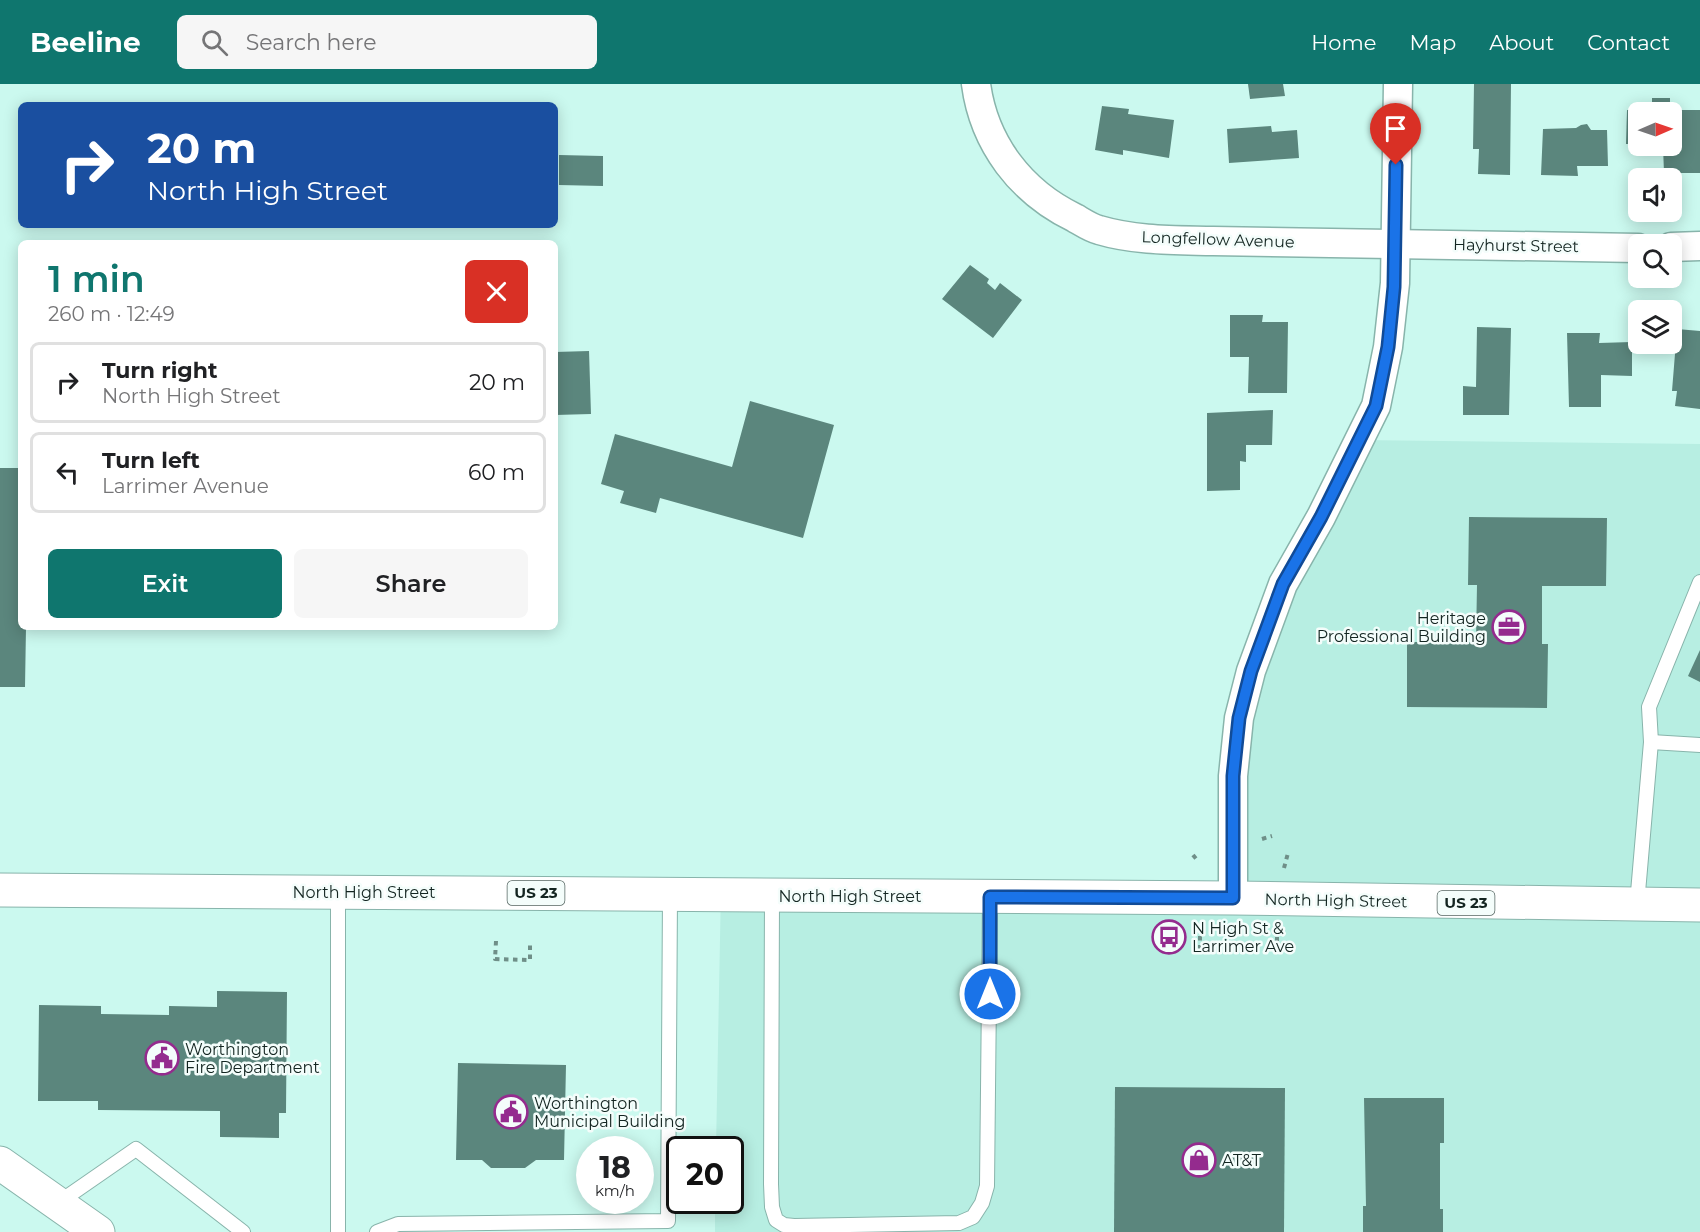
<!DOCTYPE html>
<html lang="en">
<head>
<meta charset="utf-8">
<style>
	body { margin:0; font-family:Montserrat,sans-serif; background:#f6f6f6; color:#202124; height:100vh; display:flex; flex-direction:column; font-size:22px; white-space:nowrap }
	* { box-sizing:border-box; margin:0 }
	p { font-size:20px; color:#757577 }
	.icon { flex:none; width:33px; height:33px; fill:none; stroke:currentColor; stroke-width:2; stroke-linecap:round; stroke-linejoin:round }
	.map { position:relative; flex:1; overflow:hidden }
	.side { position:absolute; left:18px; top:156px; width:540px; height:390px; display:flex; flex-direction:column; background:#fff; border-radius:9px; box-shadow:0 3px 15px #0003 }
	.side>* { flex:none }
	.banner { position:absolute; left:18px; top:18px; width:540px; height:126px; border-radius:9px; box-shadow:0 3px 15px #0003; background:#1a4fa0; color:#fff; overflow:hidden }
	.needle { width:39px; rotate:88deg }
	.buttons { position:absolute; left:1628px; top:18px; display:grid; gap:12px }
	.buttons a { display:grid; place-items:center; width:54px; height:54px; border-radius:9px; background:#fff; box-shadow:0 3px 15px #0003; font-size:30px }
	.speed { position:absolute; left:576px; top:1052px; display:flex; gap:12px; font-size:30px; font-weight:700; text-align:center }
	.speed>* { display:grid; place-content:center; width:78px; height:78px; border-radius:50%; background:#fff; box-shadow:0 3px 15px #0003; line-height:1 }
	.speed small { font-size:15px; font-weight:400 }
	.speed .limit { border:3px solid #111; border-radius:9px; background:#fff; color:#111 }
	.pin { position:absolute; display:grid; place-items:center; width:51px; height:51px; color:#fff; margin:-62px -26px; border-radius:50% 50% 50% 0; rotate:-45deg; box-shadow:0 0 6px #0007 }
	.pin .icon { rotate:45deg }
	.me { position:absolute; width:66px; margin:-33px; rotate:0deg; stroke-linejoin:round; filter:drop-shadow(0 0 4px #0008) }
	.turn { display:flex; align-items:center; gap:21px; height:126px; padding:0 30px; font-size:27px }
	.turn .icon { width:78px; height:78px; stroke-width:2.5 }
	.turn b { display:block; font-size:42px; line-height:51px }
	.round { display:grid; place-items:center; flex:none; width:63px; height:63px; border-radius:9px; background:#f6f6f6 }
	.head { display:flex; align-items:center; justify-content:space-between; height:102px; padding:0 30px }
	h1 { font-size:36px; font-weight:600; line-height:45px; color:#0f766e }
	.button { display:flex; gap:12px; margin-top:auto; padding:12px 30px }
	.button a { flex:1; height:69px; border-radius:9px; background:#0f766e; color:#fff; font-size:24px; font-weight:600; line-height:69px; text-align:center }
	.button a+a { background:#f6f6f6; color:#202124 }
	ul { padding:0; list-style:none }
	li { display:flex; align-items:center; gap:18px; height:81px; margin:0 12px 9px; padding:0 18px; border:3px solid #e0e0e0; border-radius:9px }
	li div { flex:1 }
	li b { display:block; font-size:22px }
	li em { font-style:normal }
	header { display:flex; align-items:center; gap:36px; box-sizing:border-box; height:84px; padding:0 30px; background:#0f766e; color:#fff }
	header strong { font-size:28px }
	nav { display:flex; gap:33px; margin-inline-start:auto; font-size:21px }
	.search { width:420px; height:54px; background:#f6f6f6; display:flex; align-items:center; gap:15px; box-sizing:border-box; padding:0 21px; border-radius:9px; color:#757577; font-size:22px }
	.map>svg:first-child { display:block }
	.built { fill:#b7eee2 }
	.building { fill:#5b867d }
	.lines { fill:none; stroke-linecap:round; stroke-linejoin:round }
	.lane-casing { stroke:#88b4ab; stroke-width:16 }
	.street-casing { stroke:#88b4ab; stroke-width:31 }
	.secondary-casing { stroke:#88b4ab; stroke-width:35 }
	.primary-casing { stroke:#88b4ab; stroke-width:35 }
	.path { stroke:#6f8f88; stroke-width:4; stroke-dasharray:4.5 4.5; stroke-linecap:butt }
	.lane { stroke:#fff; stroke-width:14 }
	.street { stroke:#fff; stroke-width:28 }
	.secondary { stroke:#fff; stroke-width:33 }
	.primary { stroke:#fff; stroke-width:33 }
	.route-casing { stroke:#114b97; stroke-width:15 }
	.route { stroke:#1a73e8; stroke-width:10 }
	.labels { text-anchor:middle; stroke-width:5; stroke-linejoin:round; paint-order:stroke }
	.shield { fill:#f4fdfb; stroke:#566662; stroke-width:1.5 }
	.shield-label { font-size:15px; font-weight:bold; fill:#132521 }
	.street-label { font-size:16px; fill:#132521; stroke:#f4fdfb }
	.poi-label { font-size:16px; fill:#132521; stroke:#f4fdfb; text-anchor:start }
</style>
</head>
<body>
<header>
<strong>Beeline</strong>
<div class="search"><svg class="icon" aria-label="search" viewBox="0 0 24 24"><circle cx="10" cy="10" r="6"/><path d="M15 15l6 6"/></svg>Search here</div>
<nav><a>Home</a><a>Map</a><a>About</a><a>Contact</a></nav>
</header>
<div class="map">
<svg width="1700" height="1148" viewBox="0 0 1700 1148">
	<rect width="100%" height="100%" fill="#cbf9ef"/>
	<polygon class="built" points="1359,356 1700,360 1700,1148 715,1148 715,1116 730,1116 730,1065 716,1065 721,803 1232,814 1239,634"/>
	<g class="building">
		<polygon points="1248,0 1283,0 1285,12 1250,15"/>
		<polygon points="1474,0 1511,0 1510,91 1478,90 1479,65 1473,65"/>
		<polygon points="1652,14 1670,14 1670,26 1700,26 1700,89 1664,89 1663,62 1671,62 1671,28 1652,28"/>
		<polygon points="1102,22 1129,25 1128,30 1174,36 1169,74 1123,66 1123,71 1095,66"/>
		<polygon points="1627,26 1638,27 1638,60 1626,60"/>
		<polygon points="1587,40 1591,46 1607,46 1608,82 1577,82 1578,92 1541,91 1543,45 1576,44 1581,41"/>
		<polygon points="1271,42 1272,48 1297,46 1299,74 1229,79 1227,45"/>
		<polygon points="559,71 603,72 603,102 559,101"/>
		<polygon points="970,181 989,195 987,199 995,206 1000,199 1022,216 993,254 942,215"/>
		<polygon points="1230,231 1263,231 1262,238 1288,238 1287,309 1248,309 1249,273 1230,273"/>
		<polygon points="1477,243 1511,244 1509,331 1463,331 1463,302 1476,303"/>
		<polygon points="1677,245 1700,247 1700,325 1675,322 1677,307 1672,307"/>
		<polygon points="1567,249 1600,249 1599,259 1632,258 1632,292 1601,291 1601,323 1569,323"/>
		<polygon points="589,267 591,330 555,331 555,268"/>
		<polygon points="750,317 834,341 803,454 660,414 656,429 620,419 624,407 601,400 615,350 732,383"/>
		<polygon points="1273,326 1272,361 1246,361 1246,378 1240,377 1240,406 1207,407 1207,329"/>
		<polygon points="0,384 21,384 21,543 26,543 25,603 0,603"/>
		<polygon points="1469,433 1607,434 1606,502 1542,502 1542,560 1548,560 1547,624 1407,623 1407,558 1476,558 1477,501 1468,501"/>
		<polygon points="1700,566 1700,598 1688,592"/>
		<polygon points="217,907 287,908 286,1029 279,1029 279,1054 220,1053 220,1027 98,1026 98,1017 38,1017 39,921 101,922 101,930 169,931 169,922 217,923"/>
		<polygon points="458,979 566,981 564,1076 536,1076 525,1084 491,1084 482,1076 456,1076"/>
		<polygon points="1115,1003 1285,1004 1284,1148 1114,1148"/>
		<polygon points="1364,1014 1444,1014 1444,1059 1440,1059 1440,1125 1443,1125 1443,1148 1363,1148 1363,1122 1366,1122"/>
	</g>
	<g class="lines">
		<defs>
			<g id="lane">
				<polyline points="1651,658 1700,661"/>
				<polyline points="772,811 771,1100 772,1123 776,1136 784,1141 794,1142 959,1139 973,1133 982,1119 987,1102 990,813"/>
				<polyline points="1637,820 1651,658 1649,623 1700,498"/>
				<polyline points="58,1119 136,1065 243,1148"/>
				<polyline points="338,1148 338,808"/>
				<polyline points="377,1148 398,1140 668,1137 670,810"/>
			</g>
			<g id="street">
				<path d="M976,0C984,60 1021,108 1075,134C1082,138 1091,144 1099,146C1136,157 1176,156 1213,157L1638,164"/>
				<polyline points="1671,163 1700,162"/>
				<polyline points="1233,814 1233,692 1239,634 1251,587 1283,500 1321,433 1376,322 1388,263 1395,199 1398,0"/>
			</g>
			<polyline id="secondary" points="0,1079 98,1148"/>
			<polyline id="primary" points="0,806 1233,814 1700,821"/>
		</defs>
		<use href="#lane" class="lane-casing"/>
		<use href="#street" class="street-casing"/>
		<use href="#secondary" class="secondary-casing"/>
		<use href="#primary" class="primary-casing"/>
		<g class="path">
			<polyline points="1262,755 1272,752"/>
			<polyline points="1193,771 1198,777"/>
			<polyline points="1284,784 1288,769"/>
			<polyline points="1200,852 1200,867"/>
			<polyline points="1277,853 1277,868"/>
			<polyline points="496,857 495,875 530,876 530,858"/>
		</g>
		<use href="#lane" class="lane"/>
		<use href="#street" class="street"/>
		<use href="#secondary" class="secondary"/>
		<use href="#primary" class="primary"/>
	</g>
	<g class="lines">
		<defs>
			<polyline id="route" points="990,910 990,813 1233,814 1233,692 1239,634 1251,587 1283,500 1321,433 1376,322 1388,263 1394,203 1396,81"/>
		</defs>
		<use href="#route" class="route-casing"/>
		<use href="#route" class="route"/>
	</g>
	<defs>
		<symbol id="office-ring" viewBox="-11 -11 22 22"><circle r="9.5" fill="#f4fdfb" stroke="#942b8e" stroke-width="1.5"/><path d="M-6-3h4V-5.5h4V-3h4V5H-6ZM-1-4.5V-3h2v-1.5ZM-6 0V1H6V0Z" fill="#942b8e"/></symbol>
		<symbol id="bus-ring" viewBox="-11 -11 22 22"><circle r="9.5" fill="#f4fdfb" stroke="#942b8e" stroke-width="1.5"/><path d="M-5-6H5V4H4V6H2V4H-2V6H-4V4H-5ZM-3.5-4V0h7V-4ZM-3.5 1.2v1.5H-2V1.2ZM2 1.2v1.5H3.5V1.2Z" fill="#942b8e"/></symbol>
		<symbol id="civic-ring" viewBox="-11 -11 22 22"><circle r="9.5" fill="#f4fdfb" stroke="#942b8e" stroke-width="1.5"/><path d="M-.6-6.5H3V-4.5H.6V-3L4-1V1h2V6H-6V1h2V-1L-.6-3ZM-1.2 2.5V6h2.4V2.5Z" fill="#942b8e"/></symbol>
		<symbol id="shop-ring" viewBox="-11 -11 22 22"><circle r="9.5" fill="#f4fdfb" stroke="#942b8e" stroke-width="1.5"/><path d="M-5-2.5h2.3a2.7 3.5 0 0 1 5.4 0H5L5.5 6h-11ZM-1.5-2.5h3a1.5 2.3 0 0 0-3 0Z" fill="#942b8e"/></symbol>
	</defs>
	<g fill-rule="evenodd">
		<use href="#office-ring" x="1490" y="524" width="38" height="38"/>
		<use href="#bus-ring" x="1150" y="834" width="38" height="38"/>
		<use href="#civic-ring" x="143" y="955" width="38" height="38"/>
		<use href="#civic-ring" x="492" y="1009" width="38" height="38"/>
		<use href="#shop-ring" x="1180" y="1057" width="38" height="38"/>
	</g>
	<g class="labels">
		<g class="shield">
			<rect x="507.5" y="797" width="57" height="24" rx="4.5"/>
			<rect x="1437.5" y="807" width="57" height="24" rx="4.5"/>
		</g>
		<g class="shield-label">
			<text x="536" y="814">US 23</text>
			<text x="1466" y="824">US 23</text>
		</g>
		<g class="street-label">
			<text transform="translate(1218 155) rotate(2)" y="6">Longfellow Avenue</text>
			<text transform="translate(1516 161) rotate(1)" y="6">Hayhurst Street</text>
			<text x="364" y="814">North High Street</text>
			<text x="850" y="818">North High Street</text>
			<text transform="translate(1336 816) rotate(1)" y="6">North High Street</text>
		</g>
		<g class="poi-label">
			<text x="1486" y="540" text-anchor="end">Heritage<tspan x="1486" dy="18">Professional Building</tspan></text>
			<text x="1192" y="850">N High St &amp;<tspan x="1192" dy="18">Larrimer Ave</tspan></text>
			<text x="185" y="971">Worthington<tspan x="185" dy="18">Fire Department</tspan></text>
			<text x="534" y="1025">Worthington<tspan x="534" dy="18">Municipal Building</tspan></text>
			<text x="1222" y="1082">AT&amp;T</text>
		</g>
	</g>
</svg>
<div class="buttons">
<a><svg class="needle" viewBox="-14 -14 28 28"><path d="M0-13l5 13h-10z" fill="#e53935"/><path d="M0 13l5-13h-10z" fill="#757577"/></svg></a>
<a><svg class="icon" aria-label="sound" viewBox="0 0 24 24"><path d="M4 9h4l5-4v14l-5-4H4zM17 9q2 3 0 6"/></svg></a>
<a><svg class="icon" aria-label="search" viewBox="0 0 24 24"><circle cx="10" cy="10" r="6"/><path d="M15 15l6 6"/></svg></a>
<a><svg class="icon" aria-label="layers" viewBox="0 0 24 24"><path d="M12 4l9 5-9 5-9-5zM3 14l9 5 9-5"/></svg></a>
</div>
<div class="speed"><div>18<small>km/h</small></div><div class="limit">20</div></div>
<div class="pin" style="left:1396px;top:81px;background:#d93025"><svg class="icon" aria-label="arrive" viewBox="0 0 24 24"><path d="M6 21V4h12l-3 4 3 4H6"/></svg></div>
<svg class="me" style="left:990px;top:910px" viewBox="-20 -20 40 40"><circle r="17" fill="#1a73e8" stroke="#fff" stroke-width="3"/><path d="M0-11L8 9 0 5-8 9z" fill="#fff"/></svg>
<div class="banner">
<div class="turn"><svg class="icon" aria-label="right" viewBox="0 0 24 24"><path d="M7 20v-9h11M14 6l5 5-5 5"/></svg><div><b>20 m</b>North High Street</div></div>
</div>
<section class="side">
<div class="head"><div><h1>1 min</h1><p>260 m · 12:49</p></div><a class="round" style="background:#d93025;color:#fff"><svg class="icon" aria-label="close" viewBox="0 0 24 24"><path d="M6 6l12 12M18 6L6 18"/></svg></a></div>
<ul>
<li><svg class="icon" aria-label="right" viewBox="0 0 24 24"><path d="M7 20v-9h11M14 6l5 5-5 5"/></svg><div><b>Turn right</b><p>North High Street</p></div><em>20 m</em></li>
<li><svg class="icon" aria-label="left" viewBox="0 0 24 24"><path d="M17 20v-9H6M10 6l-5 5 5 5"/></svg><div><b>Turn left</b><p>Larrimer Avenue</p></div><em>60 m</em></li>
</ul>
<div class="button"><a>Exit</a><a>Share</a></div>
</section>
</div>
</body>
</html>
